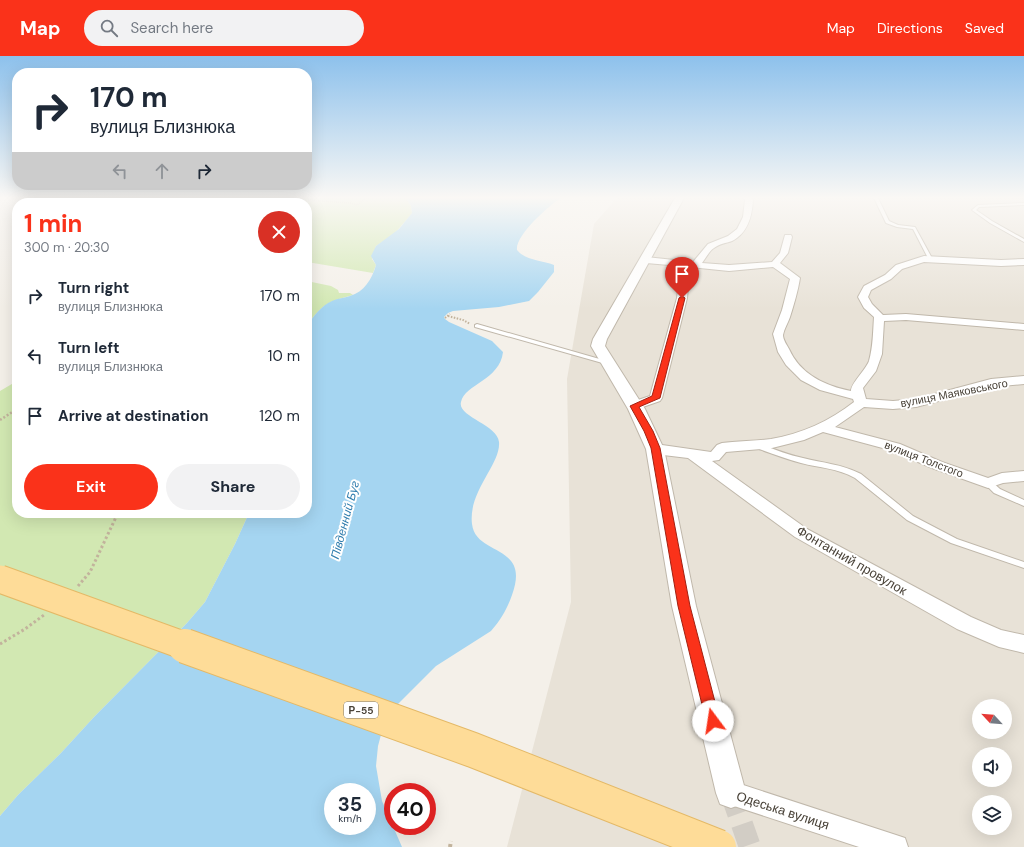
<!DOCTYPE html>
<html lang="en">
<head>
<meta charset="utf-8">
<style>
	body { margin:0; font-family:"DM Sans",sans-serif; background:#f2f2f3; color:#1f2937; height:100vh; display:flex; flex-direction:column; font-size:15px; white-space:nowrap }
	* { box-sizing:border-box; margin:0 }
	p { font-size:13px; color:#747a83 }
	.icon { flex:none; width:22px; height:22px; fill:none; stroke:currentColor; stroke-width:2; stroke-linecap:round; stroke-linejoin:round }
	.map { position:relative; flex:1; overflow:hidden }
	.panel { position:absolute; left:12px; top:142px; width:300px; height:320px; display:flex; flex-direction:column; background:#fff; border-radius:16px; box-shadow:0 4px 16px #0002 }
	.panel>* { flex:none }
	.banner { position:absolute; left:12px; top:12px; width:300px; height:122px; border-radius:16px; box-shadow:0 4px 16px #0002; background:#fff; color:#1f2937; overflow:hidden }
	.needle { width:26px; rotate:296deg }
	.tools { position:absolute; left:972px; top:643px; display:grid; gap:8px }
	.tools a { display:grid; place-items:center; width:40px; height:40px; border-radius:50%; background:#fff; box-shadow:0 4px 16px #0002; font-size:20px }
	.speed { position:absolute; left:324px; top:727px; display:flex; gap:8px; font-size:20px; font-weight:700; text-align:center }
	.speed>* { display:grid; place-content:center; width:52px; height:52px; border-radius:50%; background:#fff; box-shadow:0 4px 16px #0002; line-height:1 }
	.speed small { font-size:10px; font-weight:400 }
	.speed .limit { border:6px solid #d22; background:#fff; color:#111 }
	.pin { position:absolute; display:grid; place-items:center; width:34px; height:34px; color:#fff; margin:-41px -17px; border-radius:50% 50% 50% 0; rotate:-45deg; box-shadow:0 0 4px #0007 }
	.pin .icon { rotate:45deg }
	.me { position:absolute; width:44px; margin:-22px; rotate:346deg; stroke-linejoin:round; filter:drop-shadow(0 0 3px #0008) }
	.turn { display:flex; align-items:center; gap:14px; height:84px; padding:0 12px; font-size:18px }
	.turn .icon { width:52px; height:52px; stroke-width:2.5 }
	.turn b { display:block; font-size:28px; line-height:34px }
	.lanes { display:flex; align-items:center; height:38px; padding:0 12px; background:#0003; justify-content:center; gap:20px; direction:ltr }
	.lanes .off { opacity:.35 }
	.round { display:grid; place-items:center; flex:none; width:42px; height:42px; border-radius:21px; background:#f2f2f3 }
	.summary { display:flex; align-items:center; justify-content:space-between; height:68px; padding:0 12px }
	h1 { font-size:24px; font-weight:700; line-height:30px; color:#fa321a }
	.button { display:flex; gap:8px; margin-top:auto; padding:8px 12px }
	.button a { flex:1; height:46px; border-radius:24px; background:#fa321a; color:#fff; font-size:16px; font-weight:700; line-height:46px; text-align:center }
	.button a+a { background:#f2f2f3; color:#1f2937 }
	ul { padding:0; list-style:none }
	li { display:flex; align-items:center; gap:12px; height:60px; padding:0 12px }
	li div { flex:1 }
	li b { display:block; font-size:15px }
	li em { font-style:normal }
	header { display:flex; align-items:center; gap:24px; box-sizing:border-box; height:56px; padding:0 20px; background:#fa321a; color:#fff }
	header strong { font-size:19px }
	nav { display:flex; gap:22px; margin-inline-start:auto; font-size:14px }
	.search { width:280px; height:36px; background:#f2f2f3; display:flex; align-items:center; gap:10px; box-sizing:border-box; padding:0 14px; border-radius:22px; color:#747a83; font-size:15px }
	.map>svg:first-child { display:block }
	.residential { fill:#e8e2d7; fill-rule:evenodd }
	.green { fill:#d2e8b2 }
	.water { fill:#a5d5f1; fill-rule:evenodd }
	.building { fill:#d6ccbe; stroke:#d1c3b1 }
	.lines { fill:none; stroke-linecap:round; stroke-linejoin:round }
	.minor-tunnel { stroke:#d2cdc5; stroke-width:22; stroke-dasharray:22 11; stroke-linecap:butt }
	.service-casing { stroke:#c0b8ab; stroke-width:2 }
	.minor-casing { stroke:#c0b8ab; stroke-width:2 }
	.tertiary-casing { stroke:#c0b8ab; stroke-width:2 }
	.path-far4 { stroke:#c2b39c; stroke-width:1.5; stroke-dasharray:1 1; stroke-linecap:butt }
	.path-far3 { stroke:#c2b39c; stroke-width:2; stroke-dasharray:1.5 1.5; stroke-linecap:butt }
	.path-far2 { stroke:#c2b39c; stroke-width:2.5; stroke-dasharray:2 2; stroke-linecap:butt }
	.path-far1 { stroke:#c2b39c; stroke-width:3; stroke-dasharray:2.5 2.5; stroke-linecap:butt }
	.path { stroke:#c2b39c; stroke-width:4; stroke-dasharray:3 3; stroke-linecap:butt }
	.service { fill:#fff; fill-rule:evenodd }
	.minor { fill:#fff; fill-rule:evenodd }
	.tertiary { fill:#fff; fill-rule:evenodd }
	.primary-bridge-far1-casing { stroke:#e4b967; stroke-width:29; stroke-linecap:butt }
	.primary-bridge-casing { stroke:#e4b967; stroke-width:36; stroke-linecap:butt }
	.primary-bridge-far1 { stroke:#fedc98; stroke-width:27 }
	.primary-bridge { stroke:#fedc98; stroke-width:34 }
	.route { fill:#fa321a; stroke:#a22011 }
	.labels { text-anchor:middle; stroke-width:4; stroke-linejoin:round; paint-order:stroke }
	.shield { fill:#fff; stroke:#7f7a73; stroke-width:1 }
	.shield-label { font-size:10px; font-weight:bold; fill:#484137 }
	.street-label { font-size:11px; fill:#484137; stroke:#fff }
	.water-label { font-size:12px; font-style:italic; fill:#2e7cad; stroke:#fff }
	.near-street-label { font-size:13px; fill:#484137; stroke:#fff }
</style>
</head>
<body>
<header>
<strong>Map</strong>
<div class="search"><svg class="icon" aria-label="search" viewBox="0 0 24 24"><circle cx="10" cy="10" r="6"/><path d="M15 15l6 6"/></svg>Search here</div>
<nav><a>Map</a><a>Directions</a><a>Saved</a></nav>
</header>
<div class="map">
<svg width="1024" height="791" viewBox="0 0 1024 791">
	<rect width="100%" height="100%" fill="#f4f0e9"/>
	<path class="residential" d="M617,142H1024V791H507L571,546L567,323L594,168ZM979,650H1005V676H979ZM979,698H1005V724H979ZM979,746H1005V772H979Z"/>
	<g class="green">
		<polygon points="302,142 406,142 411,150 412,157 410,160 393,179 376,190 372,203 376,209 373,217 307,206 307,147 295,147"/>
		<path d="M307,225L331,230L338,234L339,237H350L353,239C327,246 324,247 307,269Z"/>
		<polygon points="17,325 17,457 249,457 235,488 205,546 187,567 94,661 61,697 18,739 0,760 0,335"/>
	</g>
	<path class="water" d="M406,142H561C548,150 515,180 517,194C526,205 542,204 554,209V216L538,236L529,245L499,251L453,255L448,257L444,261L445,263L449,266L492,285L503,296C500,324 465,328 461,346C457,361 497,368 499,386C501,408 468,435 472,468C476,501 531,487 512,539C507,553 501,564 491,575L436,610L398,648L382,675L378,690L376,710L382,745L402,791H0V760L18,739L61,697L94,661L187,567L205,546L235,488L249,457H307V269C314,260 321,250 332,245C338,242 344,242 350,240C364,236 372,223 376,209L371,200L376,190L399,173L412,157L411,150ZM333,736H367V770H333Z"/>
	<polygon class="building" points="279,142 287,143 289,146 265,147 270,144"/>
	<g class="lines">
		<polyline class="minor-tunnel" points="731,737 750,791"/>
		<defs>
			<g id="service">
				<polygon points="53,142 59,142 68,147 63,147"/>
				<polygon points="107,142 113,142 124,147 119,147"/>
				<polygon points="157,142 164,142 176,147 170,147"/>
				<polygon points="217,142 222,142 214,147 209,147"/>
				<polygon points="227,142 233,142 224,147 219,147"/>
				<polygon points="263,142 268,142 261,147 257,147"/>
				<polygon points="297,142 302,142 295,147 291,147"/>
				<polygon points="874,142 878,142 889,165 898,169 915,171 933,204 933,205 929,204 913,173 897,171 886,167"/>
				<polygon points="1024,147 1024,149 979,151 976,154 992,165 1024,183 1024,186 990,167 972,154 978,149"/>
				<polygon points="477,268 610,306 611,307 608,309 606,308 475,271 475,269"/>
				<path d="M756,388H760C774,393 788,399 803,402C822,407 842,408 861,418L913,460L957,483L1024,506V512L951,487L907,464L855,422C838,412 819,412 801,407C785,403 771,397 756,392L755,390Z"/>
				<polygon points="988,424 991,425 1000,433 1024,444 1024,450 994,437 984,427 985,425"/>
			</g>
			<g id="minor">
				<path d="M744,142H751L753,144C752,160 748,177 732,185C726,187 719,188 714,192C709,195 706,202 702,207L729,209L772,206L780,197L785,179H791L792,181L788,197L780,207L800,222C798,235 794,248 790,261C788,267 784,273 783,279C783,284 787,289 789,293C800,318 825,330 851,335C851,327 865,315 869,305C873,291 873,276 874,261L864,252L858,241L864,230L885,219L896,209L924,200L1001,204L1024,203V209L1001,210L924,206L902,213L891,223L871,234L868,241L872,248L883,259L906,258L1024,268V274L906,264L884,265L882,298L876,315L863,332L866,343L893,345L916,343L991,323L1024,320V328L991,331L916,351L893,353L864,351L835,371L900,388L942,406L988,422L1002,417L1024,415V425L1003,427L988,432L932,412L890,394L823,376L804,384L772,392L726,396L719,404L712,405L807,473L971,561L1001,574L1024,579V597L999,591L957,573L795,481L688,402L655,398L650,396L648,393L650,390L655,388L711,396L717,389L722,387C738,385 755,385 771,383C801,378 830,365 854,346L853,343L820,334L801,324L786,309L778,296L773,278L782,254L790,223L773,211L729,215L690,211L687,242L662,342L660,345L634,354L629,353L628,350L629,347L650,340L677,242L681,210L646,207L642,204L646,201L693,206L708,188L728,180L737,173L743,161L745,144Z"/>
				<polygon points="731,725 896,779 905,782 908,791 859,791 731,749 723,745 719,737 723,729"/>
			</g>
			<polygon id="tertiary" points="675,142 684,142 607,283 605,290 645,353 664,393 696,550 746,737 742,748 731,752 720,748 716,737 672,550 646,393 628,353 591,290 593,283"/>
		</defs>
		<use href="#service" class="service-casing"/>
		<use href="#minor" class="minor-casing"/>
		<use href="#tertiary" class="tertiary-casing"/>
		<polyline class="path-far4" points="308,144 350,147 357,149 366,142"/>
		<g class="path-far3">
			<polyline points="448,260 463,264 470,268"/>
			<polyline points="445,262 450,258"/>
		</g>
		<polyline class="path-far2" points="0,364 17,353"/>
		<g class="path-far1">
			<polyline points="78,530 90,516 118,457"/>
			<polyline points="0,588 25,573 44,559"/>
		</g>
		<polyline class="path" points="450,791 451,785"/>
		<use href="#service" class="service"/>
		<use href="#minor" class="minor"/>
		<use href="#tertiary" class="tertiary"/>
		<defs>
			<polyline id="primary-bridge-far1" points="0,523 188,591"/>
			<polyline id="primary-bridge" points="185,590 473,694 719,791"/>
		</defs>
		<use href="#primary-bridge-far1" class="primary-bridge-far1-casing"/>
		<use href="#primary-bridge" class="primary-bridge-casing"/>
		<use href="#primary-bridge-far1" class="primary-bridge-far1"/>
		<use href="#primary-bridge" class="primary-bridge"/>
	</g>
	<linearGradient id="sky" x2="0" y2="1"><stop stop-color="#8dc1ec"/><stop offset="0.56" stop-color="#faf8f5"/><stop offset="1" stop-color="#faf8f5" stop-opacity="0"/></linearGradient>
	<rect width="1024" height="253" fill="url(#sky)"/>
	<polygon class="route" points="682,240 685,242 660,342 639,351 653,375 660,392 690,550 720,665 718,670 713,672 708,670 706,665 678,550 651,392 644,375 630,350 652,340 679,242"/>
	<g class="labels">
		<rect class="shield" x="344" y="646" width="34" height="16" rx="3"/>
		<g class="shield-label">
			<text x="361" y="658">Р-55</text>
		</g>
		<g class="street-label">
			<text transform="translate(954 337) rotate(-11)" y="4">вулиця Маяковського</text>
			<text transform="translate(924 403) rotate(21)" y="4">вулиця Толстого</text>
		</g>
		<g class="water-label">
			<text transform="translate(345 464) rotate(-75)" y="4">Південний Буг</text>
		</g>
		<g class="near-street-label">
			<text transform="translate(852 504) rotate(30)" y="5">Фонтанний провулок</text>
			<text transform="translate(783 754) rotate(18)" y="5">Одеська вулиця</text>
		</g>
	</g>
</svg>
<div class="tools">
<a><svg class="needle" viewBox="-14 -14 28 28"><path d="M0-13l5 13h-10z" fill="#e53935"/><path d="M0 13l5-13h-10z" fill="#747a83"/></svg></a>
<a><svg class="icon" aria-label="sound" viewBox="0 0 24 24"><path d="M4 9h4l5-4v14l-5-4H4zM17 9q2 3 0 6"/></svg></a>
<a><svg class="icon" aria-label="layers" viewBox="0 0 24 24"><path d="M12 4l9 5-9 5-9-5zM3 14l9 5 9-5"/></svg></a>
</div>
<div class="speed"><div>35<small>km/h</small></div><div class="limit">40</div></div>
<div class="pin" style="left:682px;top:242px;background:#d93025"><svg class="icon" aria-label="arrive" viewBox="0 0 24 24"><path d="M6 21V4h12l-3 4 3 4H6"/></svg></div>
<svg class="me" style="left:713px;top:665px" viewBox="-20 -20 40 40"><circle r="19" fill="#fff"/><path d="M0-13L10 11 0 6-10 11z" fill="#fa321a"/></svg>
<div class="banner">
<div class="turn"><svg class="icon" aria-label="right" viewBox="0 0 24 24"><path d="M7 20v-9h11M14 6l5 5-5 5"/></svg><div><b>170 m</b>вулиця Близнюка</div></div>
<div class="lanes"><svg class="icon off" aria-label="left" viewBox="0 0 24 24"><path d="M17 20v-9H6M10 6l-5 5 5 5"/></svg><svg class="icon off" aria-label="ahead" viewBox="0 0 24 24"><path d="M12 20V5M6 11l6-6 6 6"/></svg><svg class="icon" aria-label="right" viewBox="0 0 24 24"><path d="M7 20v-9h11M14 6l5 5-5 5"/></svg></div>
</div>
<section class="panel">
<div class="summary"><div><h1>1 min</h1><p>300 m · 20:30</p></div><a class="round" style="background:#d93025;color:#fff"><svg class="icon" aria-label="close" viewBox="0 0 24 24"><path d="M6 6l12 12M18 6L6 18"/></svg></a></div>
<ul>
<li><svg class="icon" aria-label="right" viewBox="0 0 24 24"><path d="M7 20v-9h11M14 6l5 5-5 5"/></svg><div><b>Turn right</b><p>вулиця Близнюка</p></div><em>170 m</em></li>
<li><svg class="icon" aria-label="left" viewBox="0 0 24 24"><path d="M17 20v-9H6M10 6l-5 5 5 5"/></svg><div><b>Turn left</b><p>вулиця Близнюка</p></div><em>10 m</em></li>
<li><svg class="icon" aria-label="arrive" viewBox="0 0 24 24"><path d="M6 21V4h12l-3 4 3 4H6"/></svg><div><b>Arrive at destination</b></div><em>120 m</em></li>
</ul>
<div class="button"><a>Exit</a><a>Share</a></div>
</section>
</div>
</body>
</html>
